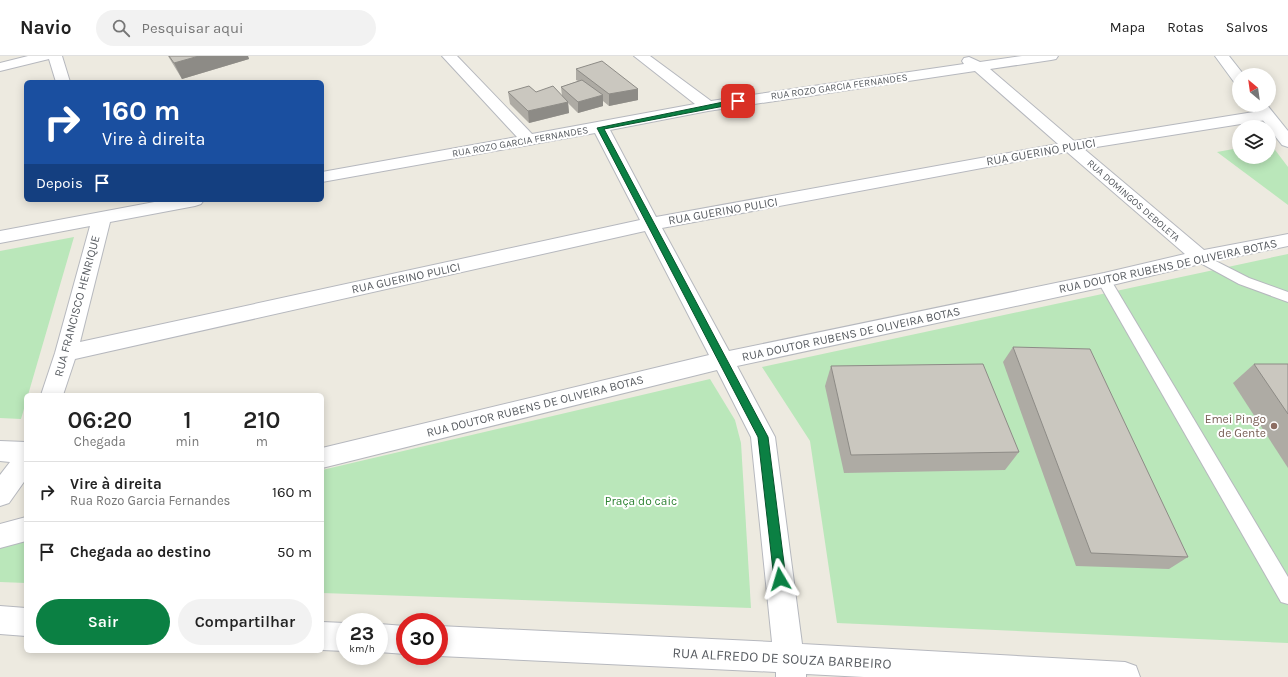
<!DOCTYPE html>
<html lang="pt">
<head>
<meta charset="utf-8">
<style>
	body { margin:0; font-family:Karla,sans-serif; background:#f2f2f2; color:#222; height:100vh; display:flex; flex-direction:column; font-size:15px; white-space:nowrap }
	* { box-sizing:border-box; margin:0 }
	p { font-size:13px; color:#767676 }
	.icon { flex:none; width:22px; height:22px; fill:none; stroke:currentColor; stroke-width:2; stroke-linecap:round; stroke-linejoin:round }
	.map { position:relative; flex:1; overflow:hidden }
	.side { position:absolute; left:24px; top:337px; width:300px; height:260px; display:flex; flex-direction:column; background:#fff; border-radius:6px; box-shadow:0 2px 10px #0003 }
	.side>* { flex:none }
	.hud { position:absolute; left:24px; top:24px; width:300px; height:122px; border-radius:6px; box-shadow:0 2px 10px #0003; background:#1a4fa0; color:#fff; overflow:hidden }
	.needle { width:26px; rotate:331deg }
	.controls { position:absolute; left:1232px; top:12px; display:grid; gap:8px }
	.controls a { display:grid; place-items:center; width:44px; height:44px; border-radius:50%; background:#fff; box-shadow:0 2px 10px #0003; font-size:20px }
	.speed { position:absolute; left:336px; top:557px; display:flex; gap:8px; font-size:20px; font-weight:700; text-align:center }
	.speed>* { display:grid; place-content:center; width:52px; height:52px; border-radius:50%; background:#fff; box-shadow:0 2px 10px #0003; line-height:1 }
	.speed small { font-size:10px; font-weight:400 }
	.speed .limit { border:6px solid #d22; background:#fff; color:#111 }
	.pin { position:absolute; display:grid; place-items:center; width:34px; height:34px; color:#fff; margin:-17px; border-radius:8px; box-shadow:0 2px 6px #0006 }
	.me { position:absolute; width:44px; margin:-22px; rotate:353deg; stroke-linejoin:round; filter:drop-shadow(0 0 3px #0008) }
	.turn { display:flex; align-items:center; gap:14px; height:84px; padding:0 12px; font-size:18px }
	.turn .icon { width:52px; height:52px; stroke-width:2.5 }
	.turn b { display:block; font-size:28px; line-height:34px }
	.then { display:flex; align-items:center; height:38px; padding:0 12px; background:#0003; gap:8px; font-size:15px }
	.eta { display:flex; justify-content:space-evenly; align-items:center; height:68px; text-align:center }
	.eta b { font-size:24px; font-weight:600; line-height:28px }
	.primary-button { display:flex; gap:8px; margin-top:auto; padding:8px 12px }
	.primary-button a { flex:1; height:46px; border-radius:24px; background:#0b8043; color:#fff; font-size:16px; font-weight:600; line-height:46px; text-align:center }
	.primary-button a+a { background:#f2f2f2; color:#222 }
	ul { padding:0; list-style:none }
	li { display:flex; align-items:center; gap:12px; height:60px; padding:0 12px; border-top:1px solid #e0e0e0 }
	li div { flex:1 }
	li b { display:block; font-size:15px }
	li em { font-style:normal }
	header { display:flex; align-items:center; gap:24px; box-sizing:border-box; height:56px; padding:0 20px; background:#fff; border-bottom:1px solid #e0e0e0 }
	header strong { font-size:19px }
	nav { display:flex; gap:22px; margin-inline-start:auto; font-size:14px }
	.search { width:280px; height:36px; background:#f2f2f2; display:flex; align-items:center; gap:10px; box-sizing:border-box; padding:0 14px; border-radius:22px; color:#767676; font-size:15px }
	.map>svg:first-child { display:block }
	.green { fill:#bae7ba }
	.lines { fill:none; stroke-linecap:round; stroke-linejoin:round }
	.lane-casing { stroke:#b6b8be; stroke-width:2 }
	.street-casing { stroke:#b6b8be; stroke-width:2 }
	.secondary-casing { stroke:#b6bac0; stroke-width:2 }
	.lane { fill:#fff; fill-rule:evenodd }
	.street { fill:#fff; fill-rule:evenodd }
	.secondary { fill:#fff; fill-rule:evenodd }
	.wall { fill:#aeaba4 }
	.shaded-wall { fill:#8d8b86 }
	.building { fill:#cac7bf; stroke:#8d8b86 }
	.route { fill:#0b8043; stroke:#07532c }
	.education-dot { fill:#8d6e63; stroke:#fff; stroke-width:1.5 }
	.labels { text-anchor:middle; stroke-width:4; stroke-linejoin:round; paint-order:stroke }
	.far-street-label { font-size:10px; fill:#595d62; stroke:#fff }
	.street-label { font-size:12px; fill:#595d62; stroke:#fff }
	.education-label { font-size:12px; fill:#785e54; stroke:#fff; text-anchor:end }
	.park-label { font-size:12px; fill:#2e8333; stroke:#fff }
	.near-street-label { font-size:14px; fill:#595d62; stroke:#fff }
</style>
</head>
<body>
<header>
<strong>Navio</strong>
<div class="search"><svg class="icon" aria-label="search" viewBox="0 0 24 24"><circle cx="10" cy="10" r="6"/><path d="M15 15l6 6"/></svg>Pesquisar aqui</div>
<nav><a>Mapa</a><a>Rotas</a><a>Salvos</a></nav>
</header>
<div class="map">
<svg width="1288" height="621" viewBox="0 0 1288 621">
	<rect width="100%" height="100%" fill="#edeae0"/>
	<g class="green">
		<polygon points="1269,86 1288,111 1288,149 1217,96 1239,92 1239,101 1269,101"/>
		<polygon points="74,181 28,339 26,339 26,346 21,363 0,362 0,195"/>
		<polygon points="1288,198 1288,587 837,567 810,385 762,311"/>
		<polygon points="710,323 735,364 741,387 751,552 322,537 322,414"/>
		<polygon points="26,483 26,527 0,526 0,489"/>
	</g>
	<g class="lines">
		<defs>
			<g id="lane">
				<polygon points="1200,197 1249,222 1288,236 1288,246 1239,228 1195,204 1193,201 1195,198"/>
				<polygon points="1104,219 1109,221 1288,521 1288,548 1281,546 1097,224 1099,221"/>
			</g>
			<g id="street">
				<polygon points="28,0 62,0 70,26 56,26 49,3 0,15 0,7"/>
				<path d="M442,0H457L532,78L695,48L634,0H650L711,45L964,8L962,5L964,2L969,1L980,6L1022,0H1058L1056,3L1051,4L990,13L1074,85L1266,54L1272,56L1274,59L1272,62L1266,64L1084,93L1204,194L1288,178V190L1200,208L1104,231L737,310L775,381L802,588L1125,606L1136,610L1140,621H864L806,618V621H776V616L439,600V570L772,586L751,381L717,314L322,412V392L709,299L645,175L75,303L63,339H41L55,297L90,170L0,187V175L165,144H204L201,148L195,150L110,166L80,286L640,164L595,77L322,126V116L517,81ZM975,15L1058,88L656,161L610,74L708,55ZM1067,96L1185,198L1104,217L729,295L662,172Z"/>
				<polygon points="0,385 26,386 26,423 9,447 0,450 0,419 10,406 0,405"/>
				<polygon points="26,461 26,485 0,492 0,468"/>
				<polygon points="0,550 26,552 26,580 0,578"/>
				<polygon points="322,566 345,567 345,595 322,594"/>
				<polygon points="379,568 405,570 405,598 379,596"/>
			</g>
			<g id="secondary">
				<polygon points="1215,0 1229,0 1244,19 1239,19 1239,27 1234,26"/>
				<polygon points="1251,49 1267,49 1288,75 1288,91 1282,89"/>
			</g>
		</defs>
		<use href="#lane" class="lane-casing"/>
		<use href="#street" class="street-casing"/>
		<use href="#secondary" class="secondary-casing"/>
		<use href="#lane" class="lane"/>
		<use href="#street" class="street"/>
		<use href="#secondary" class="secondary"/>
	</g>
	<g class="wall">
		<polygon points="168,0 248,0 249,3 182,23"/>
		<polygon points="576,13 638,33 638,44 609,50 603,45 603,50 578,57 568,47 569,57 529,67 510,48 508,36 536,36 562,40 561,31 578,25 576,24"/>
		<polygon points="1013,291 1188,501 1169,513 1076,510 1003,306"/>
		<polygon points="1254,308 1288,308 1288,412 1233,327"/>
		<polygon points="831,310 1019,396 1005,414 844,417 825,330"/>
	</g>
	<g class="shaded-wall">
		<polygon points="199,0 248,0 249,3 182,23 174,7"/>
		<polygon points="638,33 638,44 609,50 609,38"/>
		<polygon points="603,39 603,50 578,57 578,46"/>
		<polygon points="568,46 569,57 529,67 528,55"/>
	</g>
	<g class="building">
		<polygon points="169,0 199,0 174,7"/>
		<polygon points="602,5 638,33 609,38 576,13"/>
		<polygon points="582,24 603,39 578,46 561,31"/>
		<polygon points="529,30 536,36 553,30 568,46 528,55 508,36"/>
		<polygon points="1013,291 1090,293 1188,501 1091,497"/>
		<polygon points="983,308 1019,396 851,399 831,310"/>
		<polygon points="1254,308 1288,308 1288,358"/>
	</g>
	<polygon class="route" points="738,43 740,44 740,47 604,73 768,381 786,523 784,527 780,528 776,527 774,523 758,381 597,72"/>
	<circle class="education-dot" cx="1274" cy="370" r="4"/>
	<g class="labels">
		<g class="far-street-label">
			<text transform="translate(839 30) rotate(-8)" y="4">RUA ROZO GARCIA FERNANDES</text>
			<text transform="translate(520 85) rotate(-10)" y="4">RUA ROZO GARCIA FERNANDES</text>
			<text transform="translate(1134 144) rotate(41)" y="4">RUA DOMINGOS DEBOLETA</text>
		</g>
		<g class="street-label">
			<text transform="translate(1041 96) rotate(-10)" y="4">RUA GUERINO PULICI</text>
			<text transform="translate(723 155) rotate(-10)" y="4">RUA GUERINO PULICI</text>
			<text transform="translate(1168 210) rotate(-12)" y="4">RUA DOUTOR RUBENS DE OLIVEIRA BOTAS</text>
			<text transform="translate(406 222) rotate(-12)" y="4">RUA GUERINO PULICI</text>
			<text transform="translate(77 250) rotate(-75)" y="4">RUA FRANCISCO HENRIQUE</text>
			<text transform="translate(851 278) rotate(-12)" y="4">RUA DOUTOR RUBENS DE OLIVEIRA BOTAS</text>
			<text transform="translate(535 350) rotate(-14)" y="4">RUA DOUTOR RUBENS DE OLIVEIRA BOTAS</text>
		</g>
		<g class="education-label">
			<text x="1266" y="367">Emei Pingo<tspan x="1266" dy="14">de Gente</tspan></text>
		</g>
		<g class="park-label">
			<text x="641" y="449">Praça do caic</text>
		</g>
		<g class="near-street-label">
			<text transform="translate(782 602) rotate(3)" y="5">RUA ALFREDO DE SOUZA BARBEIRO</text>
		</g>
	</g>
</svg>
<div class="controls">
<a><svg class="needle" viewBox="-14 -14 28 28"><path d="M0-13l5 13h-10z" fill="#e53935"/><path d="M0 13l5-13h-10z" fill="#767676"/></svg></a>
<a><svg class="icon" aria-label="layers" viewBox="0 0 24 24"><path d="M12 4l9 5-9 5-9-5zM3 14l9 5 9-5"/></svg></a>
</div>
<div class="speed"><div>23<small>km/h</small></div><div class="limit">30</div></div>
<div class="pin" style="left:738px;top:45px;background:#d93025"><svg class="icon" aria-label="arrive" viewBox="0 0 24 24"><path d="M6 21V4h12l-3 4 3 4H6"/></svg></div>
<svg class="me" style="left:780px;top:523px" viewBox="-20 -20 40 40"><path d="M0-17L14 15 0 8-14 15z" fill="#0b8043" stroke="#fff" stroke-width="4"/></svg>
<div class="hud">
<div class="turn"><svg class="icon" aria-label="right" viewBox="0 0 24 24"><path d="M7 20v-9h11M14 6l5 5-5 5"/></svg><div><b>160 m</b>Vire à direita</div></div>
<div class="then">Depois<svg class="icon" aria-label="arrive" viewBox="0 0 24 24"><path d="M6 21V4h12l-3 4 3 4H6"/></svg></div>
</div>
<section class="side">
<div class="eta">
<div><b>06:20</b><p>Chegada</p></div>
<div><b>1</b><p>min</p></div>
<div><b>210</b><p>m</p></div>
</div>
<ul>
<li><svg class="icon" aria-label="right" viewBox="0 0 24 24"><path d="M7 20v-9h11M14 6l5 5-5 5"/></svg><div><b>Vire à direita</b><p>Rua Rozo Garcia Fernandes</p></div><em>160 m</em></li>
<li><svg class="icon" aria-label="arrive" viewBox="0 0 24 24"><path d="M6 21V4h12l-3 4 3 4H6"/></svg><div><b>Chegada ao destino</b></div><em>50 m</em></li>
</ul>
<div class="primary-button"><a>Sair</a><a>Compartilhar</a></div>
</section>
</div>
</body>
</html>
